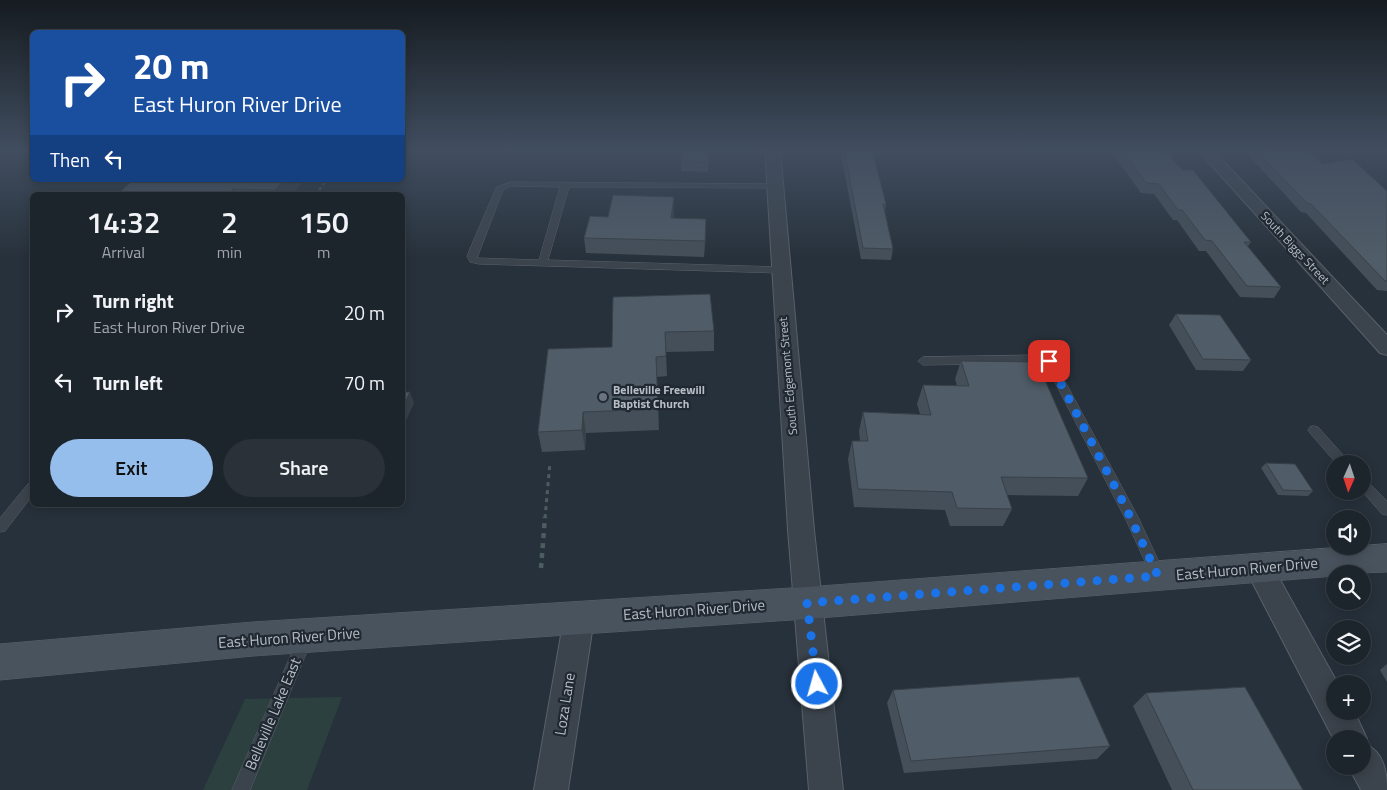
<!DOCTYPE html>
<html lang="en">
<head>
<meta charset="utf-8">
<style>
	body { margin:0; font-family:"Titillium Web",sans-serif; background:#2a3138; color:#f1f3f6; height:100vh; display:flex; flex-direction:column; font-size:19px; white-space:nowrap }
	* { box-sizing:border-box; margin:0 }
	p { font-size:16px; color:#a0a5a9 }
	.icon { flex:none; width:28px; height:28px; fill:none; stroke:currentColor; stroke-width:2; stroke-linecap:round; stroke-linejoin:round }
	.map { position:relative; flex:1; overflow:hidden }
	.panel { position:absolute; left:30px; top:192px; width:375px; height:315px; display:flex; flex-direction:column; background:#1d252c; border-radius:8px; box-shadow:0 2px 12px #0003,0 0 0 1px #3b4248 }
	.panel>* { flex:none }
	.hud { position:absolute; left:30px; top:30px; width:375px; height:152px; border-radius:8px; box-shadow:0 2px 12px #0003,0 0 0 1px #3b4248; background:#1a4fa0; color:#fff; overflow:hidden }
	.needle { width:32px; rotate:183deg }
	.fabs { position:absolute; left:1326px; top:455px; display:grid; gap:10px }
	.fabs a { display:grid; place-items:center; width:45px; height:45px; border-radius:50%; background:#1d252c; box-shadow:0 2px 12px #0003,0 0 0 1px #3b4248; font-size:25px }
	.pin { position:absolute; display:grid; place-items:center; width:42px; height:42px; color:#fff; margin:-21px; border-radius:10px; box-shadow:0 2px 8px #0006 }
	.me { position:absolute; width:55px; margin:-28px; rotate:354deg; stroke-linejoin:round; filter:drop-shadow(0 0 4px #0008) }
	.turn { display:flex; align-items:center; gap:18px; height:105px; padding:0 20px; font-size:22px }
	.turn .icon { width:65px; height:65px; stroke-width:2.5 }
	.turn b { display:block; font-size:35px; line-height:42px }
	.then { display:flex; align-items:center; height:48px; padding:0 20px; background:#0003; gap:10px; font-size:19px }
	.eta { display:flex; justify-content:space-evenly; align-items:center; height:85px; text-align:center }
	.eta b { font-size:30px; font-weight:600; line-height:35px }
	.action { display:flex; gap:10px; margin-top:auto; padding:10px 20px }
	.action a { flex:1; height:58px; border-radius:30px; background:#96beec; color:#111; font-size:20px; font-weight:600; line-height:58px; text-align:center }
	.action a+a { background:#2a3138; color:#f1f3f6 }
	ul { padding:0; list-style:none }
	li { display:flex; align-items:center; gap:15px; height:70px; padding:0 20px }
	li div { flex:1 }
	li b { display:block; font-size:19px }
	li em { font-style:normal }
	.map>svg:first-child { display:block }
	.green { fill:#2c403f }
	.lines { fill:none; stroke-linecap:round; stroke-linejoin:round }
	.service-casing { stroke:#59616a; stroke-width:1 }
	.minor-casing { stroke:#59616a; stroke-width:2 }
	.secondary-casing { stroke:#59616a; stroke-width:1 }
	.path-far2 { stroke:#4b5d5e; stroke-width:2.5; stroke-dasharray:3 3; stroke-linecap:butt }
	.path-far1 { stroke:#4b5d5e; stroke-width:3; stroke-dasharray:4 4; stroke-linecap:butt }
	.path { stroke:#4b5d5e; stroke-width:4.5; stroke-dasharray:5 5; stroke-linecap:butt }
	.service { fill:#3b434c; fill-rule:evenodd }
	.minor { fill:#3b434c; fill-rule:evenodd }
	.secondary { fill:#49535e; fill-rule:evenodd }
	.wall { fill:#454f59 }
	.shaded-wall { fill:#384048 }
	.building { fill:#505c67; stroke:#384048 }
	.route { stroke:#1a73e8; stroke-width:9; stroke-dasharray:0 16.2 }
	.worship-dot { fill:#6b7280; stroke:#202831; stroke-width:2 }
	.labels { text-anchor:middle; stroke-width:4.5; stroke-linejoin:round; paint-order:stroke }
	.street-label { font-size:12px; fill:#b7bec7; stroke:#202831 }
	.poi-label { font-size:12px; font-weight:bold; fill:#b7bec7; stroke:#202831; text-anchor:start }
	.near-street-label { font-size:15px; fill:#b7bec7; stroke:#202831 }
</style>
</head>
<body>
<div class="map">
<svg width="1387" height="790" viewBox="0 0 1387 790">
	<rect width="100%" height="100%" fill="#27313b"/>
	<polygon class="green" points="342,697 307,790 203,790 245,699"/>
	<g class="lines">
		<defs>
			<g id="service">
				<path d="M511,182L778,184L779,186L775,188L569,187L548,260L779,267L784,270L779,273L479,264L470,262L467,256L496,188ZM512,186L560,187L539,260L477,258L503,190Z"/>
				<polygon points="1043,355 1053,358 1054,361 1138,517 1165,575 1163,579 1158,581 1153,579 1127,522 1045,363 923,365 918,361 923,357"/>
				<polygon points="1314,426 1318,427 1351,464 1337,464 1310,433 1308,430 1310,427"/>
				<polygon points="1362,478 1366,480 1387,501 1387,515 1382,514 1362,491"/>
				<polygon points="32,483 32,496 5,531 0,532 0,518 28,484"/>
				<polygon points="305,632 310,634 312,639 250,790 232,790 300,634"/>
			</g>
			<g id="minor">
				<polygon points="765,149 780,149 814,530 843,790 809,790 788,530"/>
				<polygon points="1197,149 1212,149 1387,335 1387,355 1380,353"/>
				<path d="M1259,556L1269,560L1338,684H1335V711H1354L1367,739L1365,744C1384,752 1387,772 1387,790H1361L1348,766H1362V739H1335V742L1245,568L1249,560Z"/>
				<polygon points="579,605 589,609 594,618 568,790 534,790 564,618 569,609"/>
			</g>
			<polygon id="secondary" points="1387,544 1387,572 1335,574 1335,576 807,619 253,656 0,680 0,644 253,622 807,587"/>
		</defs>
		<use href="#service" class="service-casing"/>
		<use href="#minor" class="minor-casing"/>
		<use href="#secondary" class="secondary-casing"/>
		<polyline class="path-far2" points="316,195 326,180"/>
		<polyline class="path-far1" points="545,518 550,462"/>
		<polyline class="path" points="541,568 545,517"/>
		<use href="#service" class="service"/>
		<use href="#minor" class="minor"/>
		<use href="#secondary" class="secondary"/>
	</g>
	<g class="wall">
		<polygon points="710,149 708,172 681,171 681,161"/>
		<polygon points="840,149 872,149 886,204 885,211 893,249 891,260 861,259"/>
		<polygon points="1110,149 1165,149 1182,170 1251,242 1248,246 1281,287 1274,298 1240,297 1206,251 1199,251 1177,220 1173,220 1154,194 1141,193"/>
		<polygon points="1246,149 1307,149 1323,164 1387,191 1387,291 1377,290 1306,213 1301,212 1249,156 1250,153"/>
		<polygon points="133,180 304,180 292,195 117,195"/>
		<polygon points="674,212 674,218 706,234 704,257 586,253 584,238"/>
		<polygon points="613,297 714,331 714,351 666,352 667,376 657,377 659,430 586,433 585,450 542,452 538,432 612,347"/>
		<polygon points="1176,314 1251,360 1243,371 1196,370 1169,325"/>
		<polygon points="961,361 1088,478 1078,496 1007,495 1012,509 1003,526 950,526 945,510 854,507 848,459 852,441 860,441 859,431 863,412 920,414 917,404 923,385 957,386 955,379"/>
		<polygon points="1266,463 1313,491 1308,496 1278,495 1261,468"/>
		<polygon points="1387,664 1387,682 1380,670"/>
		<polygon points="893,690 1110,746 1097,759 904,773 887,703"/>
		<polygon points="1146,693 1303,790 1172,790 1133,706"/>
	</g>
	<g class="shaded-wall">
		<polygon points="284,180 304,180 292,195 277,195 275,190"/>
		<polygon points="233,189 236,195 228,195"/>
		<polygon points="674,197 674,212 672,233 671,218"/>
		<polygon points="706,219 706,234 704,257 705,241"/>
		<polygon points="410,392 414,403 402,430 402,409"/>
		<polygon points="583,412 586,433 585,450 582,430"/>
	</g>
	<g class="building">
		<polygon points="683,149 709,149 708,162 681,161"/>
		<polygon points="844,149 872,149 886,204 883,204 893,249 863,248"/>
		<polygon points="1121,149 1165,149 1182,170 1193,170 1251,242 1244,242 1281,287 1247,286 1212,241 1205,240 1182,210 1178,210 1159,184 1146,183"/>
		<polygon points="1254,149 1307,149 1323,164 1352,159 1387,191 1387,281 1385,281 1311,204 1307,203"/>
		<polygon points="133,180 284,180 275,190 233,189 228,195 117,195"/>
		<polygon points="613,195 674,197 671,218 706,219 705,241 584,238 590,216 608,217"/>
		<polygon points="710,294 714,331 665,332 666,356 656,357 658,409 583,412 582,430 538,432 548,349 612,347 613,297"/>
		<polygon points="1176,314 1220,315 1251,360 1203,359"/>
		<polygon points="961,361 1037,362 1088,478 1001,477 1012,509 957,508 952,492 858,489 852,441 868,441 863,412 931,415 923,385 969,386"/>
		<polygon points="402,392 410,392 402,409"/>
		<polygon points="1266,463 1295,464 1313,491 1283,490"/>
		<polygon points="1079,677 1110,746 911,761 893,690"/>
		<polygon points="1245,687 1303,790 1193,790 1146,693"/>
	</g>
	<linearGradient id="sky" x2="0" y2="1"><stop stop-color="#151b20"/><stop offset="0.58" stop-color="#414e60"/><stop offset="1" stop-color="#414e60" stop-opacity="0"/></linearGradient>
	<rect width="1387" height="259" fill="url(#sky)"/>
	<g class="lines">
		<polyline class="route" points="817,684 807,603 1158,576 1124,504 1049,361"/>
	</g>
	<circle class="worship-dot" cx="603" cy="397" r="5"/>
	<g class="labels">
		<g class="street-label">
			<text transform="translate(1295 248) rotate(47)" y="4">South Biggs Street</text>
			<text transform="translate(788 376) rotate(-95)" y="4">South Edgemont Street</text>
		</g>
		<g class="poi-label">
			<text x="613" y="394">Belleville Freewill<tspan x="613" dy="14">Baptist Church</tspan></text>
		</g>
		<g class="near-street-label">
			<text transform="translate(1247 569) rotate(-5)" y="5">East Huron River Drive</text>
			<text transform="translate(694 610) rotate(-4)" y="5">East Huron River Drive</text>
			<text transform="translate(289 638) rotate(-4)" y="5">East Huron River Drive</text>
			<text transform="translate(565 704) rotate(-81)" y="5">Loza Lane</text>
			<text transform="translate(273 714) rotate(-67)" y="5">Belleville Lake East</text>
		</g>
	</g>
</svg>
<div class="fabs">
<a><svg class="needle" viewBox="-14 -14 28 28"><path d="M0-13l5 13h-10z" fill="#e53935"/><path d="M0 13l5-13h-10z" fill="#a0a5a9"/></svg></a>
<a><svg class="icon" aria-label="sound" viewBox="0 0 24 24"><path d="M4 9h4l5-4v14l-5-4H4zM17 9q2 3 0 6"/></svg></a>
<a><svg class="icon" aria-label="search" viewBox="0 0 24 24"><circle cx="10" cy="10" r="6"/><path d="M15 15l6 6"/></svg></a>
<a><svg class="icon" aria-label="layers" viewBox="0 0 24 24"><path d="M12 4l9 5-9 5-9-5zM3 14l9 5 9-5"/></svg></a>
<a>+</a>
<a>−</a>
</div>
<div class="pin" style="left:1049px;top:361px;background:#d93025"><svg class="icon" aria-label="arrive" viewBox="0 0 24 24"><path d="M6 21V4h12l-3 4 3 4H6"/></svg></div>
<svg class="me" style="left:817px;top:684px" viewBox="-20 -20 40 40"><circle r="17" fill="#1a73e8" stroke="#fff" stroke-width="3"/><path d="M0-11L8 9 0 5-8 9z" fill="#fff"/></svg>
<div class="hud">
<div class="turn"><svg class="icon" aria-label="right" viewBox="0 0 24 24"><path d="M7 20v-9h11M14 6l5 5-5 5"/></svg><div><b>20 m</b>East Huron River Drive</div></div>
<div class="then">Then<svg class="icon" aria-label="left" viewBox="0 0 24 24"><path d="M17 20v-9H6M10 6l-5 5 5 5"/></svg></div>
</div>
<section class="panel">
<div class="eta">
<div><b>14:32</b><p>Arrival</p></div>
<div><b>2</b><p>min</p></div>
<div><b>150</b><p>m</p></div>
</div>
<ul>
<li><svg class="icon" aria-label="right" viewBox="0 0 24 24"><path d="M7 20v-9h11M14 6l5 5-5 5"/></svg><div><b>Turn right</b><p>East Huron River Drive</p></div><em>20 m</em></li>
<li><svg class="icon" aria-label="left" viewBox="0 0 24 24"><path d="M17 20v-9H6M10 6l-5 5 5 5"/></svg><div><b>Turn left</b></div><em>70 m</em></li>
</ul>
<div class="action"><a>Exit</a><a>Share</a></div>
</section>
</div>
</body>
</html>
